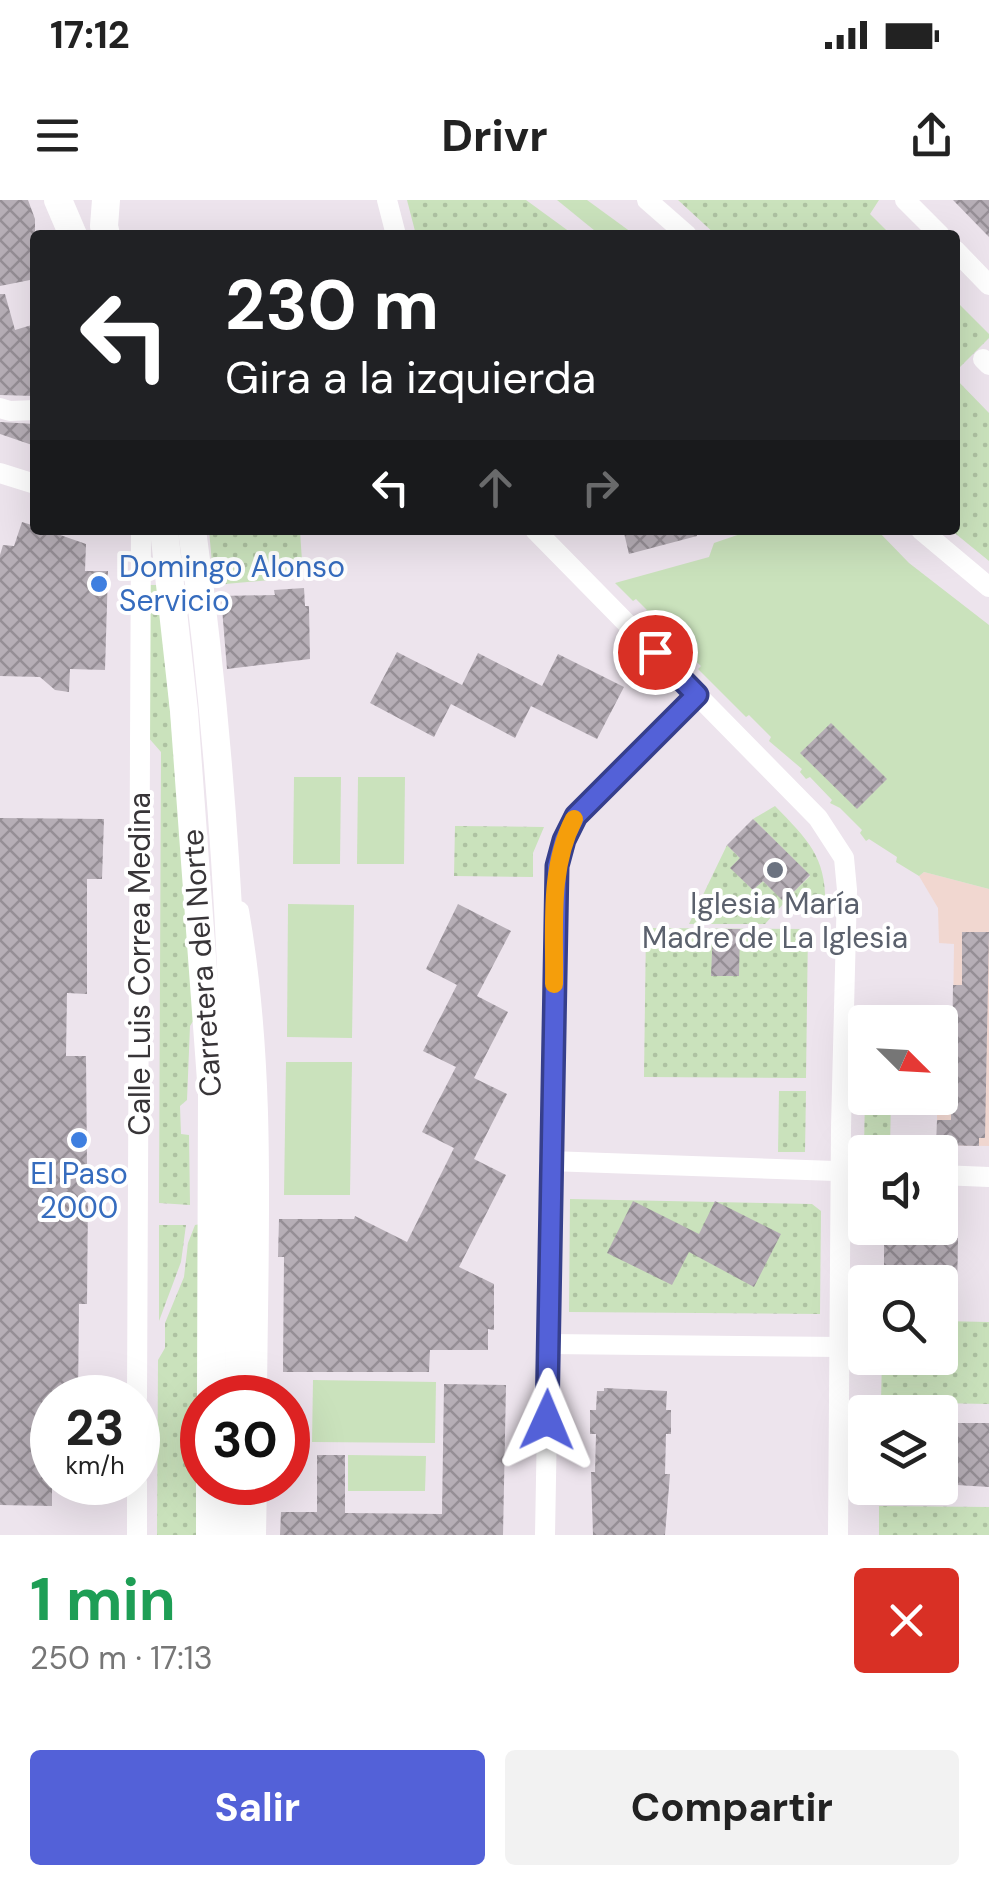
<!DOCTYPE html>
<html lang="es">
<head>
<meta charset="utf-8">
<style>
	body { margin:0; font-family:"DM Sans",sans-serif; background:#f2f2f2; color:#222; height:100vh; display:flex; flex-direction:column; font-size:38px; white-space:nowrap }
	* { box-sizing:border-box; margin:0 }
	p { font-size:32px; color:#767676 }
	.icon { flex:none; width:55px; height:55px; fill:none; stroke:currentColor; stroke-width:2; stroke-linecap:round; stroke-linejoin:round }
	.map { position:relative; height:1335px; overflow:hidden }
	.details { display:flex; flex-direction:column; background:#fff; flex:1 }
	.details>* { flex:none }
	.guide { position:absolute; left:30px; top:30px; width:930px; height:305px; border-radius:10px; box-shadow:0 10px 40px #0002; background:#202124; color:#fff; overflow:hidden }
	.needle { width:65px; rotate:114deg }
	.fabs { position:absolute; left:848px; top:805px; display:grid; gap:20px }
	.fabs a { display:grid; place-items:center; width:110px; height:110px; border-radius:10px; background:#fff; box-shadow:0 10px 40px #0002; font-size:50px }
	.speed { position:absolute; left:30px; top:1175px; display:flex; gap:20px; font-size:50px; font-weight:700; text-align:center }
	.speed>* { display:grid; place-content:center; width:130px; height:130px; border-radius:50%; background:#fff; box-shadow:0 10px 40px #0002; line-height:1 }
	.speed small { font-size:25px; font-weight:400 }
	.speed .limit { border:15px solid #d22; background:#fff; color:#111 }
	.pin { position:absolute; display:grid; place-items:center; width:85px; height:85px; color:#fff; margin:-42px; border:5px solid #fff; border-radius:50%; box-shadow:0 2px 10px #0007 }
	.me { position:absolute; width:110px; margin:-55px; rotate:1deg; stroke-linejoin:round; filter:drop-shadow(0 0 8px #0008) }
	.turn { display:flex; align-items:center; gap:35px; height:210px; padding:0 30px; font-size:45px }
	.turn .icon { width:130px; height:130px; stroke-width:2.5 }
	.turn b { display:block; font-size:70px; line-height:85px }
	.lanes { display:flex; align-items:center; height:95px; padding:0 30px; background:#0003; justify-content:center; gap:50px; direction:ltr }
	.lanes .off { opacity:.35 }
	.round { display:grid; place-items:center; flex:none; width:105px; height:105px; border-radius:10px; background:#f2f2f2 }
	.head { display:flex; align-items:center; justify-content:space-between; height:170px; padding:0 30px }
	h1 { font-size:60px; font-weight:700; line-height:75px; color:#1e9e55 }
	.cta { display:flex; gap:20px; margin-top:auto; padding:20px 30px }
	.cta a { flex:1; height:115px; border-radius:10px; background:#5361d8; color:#fff; font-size:40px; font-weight:700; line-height:115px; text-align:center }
	.cta a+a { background:#f2f2f2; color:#222 }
	.status { display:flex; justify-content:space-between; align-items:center; height:70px; padding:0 50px; background:#fff; direction:ltr }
	.status svg { height:28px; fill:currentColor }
	header { display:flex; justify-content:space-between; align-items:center; height:130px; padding:0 30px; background:#fff; font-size:45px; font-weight:700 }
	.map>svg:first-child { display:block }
	.education { fill:#f1d7d0 }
	.grass { fill:#cae2bc }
	.park { fill:url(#park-dots) }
	.building { fill:url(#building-cross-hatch) }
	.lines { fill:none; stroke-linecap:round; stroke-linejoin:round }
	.street { stroke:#fff; stroke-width:20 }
	.secondary { stroke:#fff; stroke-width:28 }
	.route-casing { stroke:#363f8c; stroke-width:25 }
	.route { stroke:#5361d8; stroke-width:18 }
	.slow { stroke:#f59e0b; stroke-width:18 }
	.shop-dot { fill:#3f7fe0; stroke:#fff; stroke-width:4 }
	.worship-dot { fill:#6b7280; stroke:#fff; stroke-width:4 }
	.labels { text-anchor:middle; stroke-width:8; stroke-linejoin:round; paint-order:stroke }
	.shop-label { font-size:30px; fill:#366cbe; stroke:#fff; text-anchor:start }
	.worship-label { font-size:30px; fill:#5b616d; stroke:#fff }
	.street-label { font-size:30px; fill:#383538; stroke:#fff }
</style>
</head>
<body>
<div class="status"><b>17:12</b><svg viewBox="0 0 49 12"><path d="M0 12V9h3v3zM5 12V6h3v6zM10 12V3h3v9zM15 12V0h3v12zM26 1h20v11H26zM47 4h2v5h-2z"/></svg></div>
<header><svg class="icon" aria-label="menu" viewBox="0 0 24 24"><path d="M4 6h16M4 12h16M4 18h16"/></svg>Drivr<svg class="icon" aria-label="share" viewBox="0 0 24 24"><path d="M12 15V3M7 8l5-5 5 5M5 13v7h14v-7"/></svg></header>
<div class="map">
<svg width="989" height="1335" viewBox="0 0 989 1335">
	<defs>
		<pattern id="park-dots" width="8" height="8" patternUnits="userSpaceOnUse" patternTransform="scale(2.5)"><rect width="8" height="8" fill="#cae2bc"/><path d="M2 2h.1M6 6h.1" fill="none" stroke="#aec2a2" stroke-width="1.8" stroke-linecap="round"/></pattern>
		<pattern id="building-cross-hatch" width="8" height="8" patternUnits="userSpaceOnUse" patternTransform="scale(2.5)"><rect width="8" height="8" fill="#b6aeb6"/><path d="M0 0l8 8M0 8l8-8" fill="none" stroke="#958e95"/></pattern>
	</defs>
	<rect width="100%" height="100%" fill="#ede4ed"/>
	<polygon class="education" points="924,672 989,689 989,946 937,945 937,898 952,894 954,744 939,743 938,708 919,676"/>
	<g class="grass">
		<polygon points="557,0 587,0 635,35 600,35"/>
		<polygon points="752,330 877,330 909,363 989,425 989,689 924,672 919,676 896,662 897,657 869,639 866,641 860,633 862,630 840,608 830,603 832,600 810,577 806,579 800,572 802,569 769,541 771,537 749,515 746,517 698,469 701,466 688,454 686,456 681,451 683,448 654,418 644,413 647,410 636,399 633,401 615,383 709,357 714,343"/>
		<polygon points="294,577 341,577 340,664 293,664"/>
		<polygon points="358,577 405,577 404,664 357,664"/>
		<polygon points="288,704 354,705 352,838 287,837"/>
		<polygon points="286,862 352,862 350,995 284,995"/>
		<polygon points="313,1180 436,1182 435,1243 312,1242"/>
		<polygon points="348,1255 426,1256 425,1291 348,1291"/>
	</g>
	<g class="park">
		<polygon points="407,0 526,0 574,35 416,35"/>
		<polygon points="678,0 879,0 870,14 891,35 716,35"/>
		<polygon points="955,100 989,134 989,138 955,172"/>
		<polygon points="955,178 989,213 989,361 951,330 955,330"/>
		<polygon points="209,330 300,330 303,377 214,385"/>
		<polygon points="148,385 159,385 197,815 190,826 187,900 180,906 181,934 189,935 190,1005 159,1003 161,552 147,536"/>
		<path d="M775,606C811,643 828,659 825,714H809L785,702L765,724H689L727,645L740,658L731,668L753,690L763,681L784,701L810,676L753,619Z"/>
		<polygon points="455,626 544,627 533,653 533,677 454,676"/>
		<polygon points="646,728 808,729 806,878 644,877"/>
		<polygon points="779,891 806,891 805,952 778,952"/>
		<polygon points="865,896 891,898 890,949 887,952 864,948"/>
		<polygon points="570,999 812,1004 821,1011 820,1114 569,1112"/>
		<polygon points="201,1024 200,1335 157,1335 158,1160 165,1148 165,1123 184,1077 188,1043 195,1025"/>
		<polygon points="159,1025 186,1025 181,1062 159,1121"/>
		<polygon points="940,1121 989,1122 989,1204 881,1202 882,1158 940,1158"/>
		<polygon points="879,1306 989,1307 989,1335 879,1335"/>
	</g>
	<g class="building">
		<polygon points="0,0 28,0 35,19 35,79 0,86"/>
		<polygon points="953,0 989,0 989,37"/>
		<polygon points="0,94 5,94 15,130 35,124 35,196 0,195"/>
		<polygon points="0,222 35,224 35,246 0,234"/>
		<polygon points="22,322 35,326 35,330 46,330 86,344 85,371 108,371 105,470 70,469 69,492 55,490 40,477 0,476 0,355 3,345 14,346"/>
		<polygon points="635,330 697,330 697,336 629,354 624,333"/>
		<polygon points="304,388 305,406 309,406 310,459 227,469 221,396 275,395 274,390"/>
		<polygon points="397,452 462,485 478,453 542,486 558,454 624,487 597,539 531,506 515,538 451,504 434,537 370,503"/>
		<polygon points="831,523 887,579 857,609 800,553"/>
		<polygon points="0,618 104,619 102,679 87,679 87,794 67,793 66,856 86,856 87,965 66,965 88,994 87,1104 79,1104 78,1198 52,1198 52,1306 0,1305"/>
		<polygon points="753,619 810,675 784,702 763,681 753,690 730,668 740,658 727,645"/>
		<polygon points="458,704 511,731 477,796 508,812 474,878 507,894 474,959 506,975 459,1067 494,1084 494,1130 488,1129 488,1150 430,1150 429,1172 283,1172 284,1057 278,1057 279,1019 354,1019 355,1016 407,1042 454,948 422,932 456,867 423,851 457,785 426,769"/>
		<polygon points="713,729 740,729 739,776 711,776"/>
		<polygon points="962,732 989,732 985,938 979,938 979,946 936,945 937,920 951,920 953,785 962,785"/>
		<polygon points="633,1001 699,1034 715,1001 781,1034 754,1087 689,1052 672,1085 607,1053"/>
		<polygon points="905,1036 958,1038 957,1098 940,1098 940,1082 884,1082 884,1038"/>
		<polygon points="444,1184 506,1185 503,1335 280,1335 281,1312 317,1312 317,1255 345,1255 345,1313 442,1314"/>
		<polygon points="604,1188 667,1191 666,1210 671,1210 671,1234 666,1234 665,1274 670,1274 665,1335 593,1335 591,1272 595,1272 596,1234 590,1234 590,1210 596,1210 597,1191 604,1191"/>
		<polygon points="959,1223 989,1223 989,1287 940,1284 940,1225"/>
	</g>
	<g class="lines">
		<g class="street">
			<polyline points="387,0 396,35"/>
			<polyline points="647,0 687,35"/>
			<polyline points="905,0 940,35"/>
			<polyline points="955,50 989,85"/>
			<polyline points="983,159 989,165"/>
			<polyline points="0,208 10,211 35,210"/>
			<polyline points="0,273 35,284"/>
			<polyline points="535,330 818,618 844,658 847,690 841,928 838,1335"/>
			<polyline points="921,330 989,387"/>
			<path d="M239,711C267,871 258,1035 257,1198"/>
			<polyline points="549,961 865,972"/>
			<polyline points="940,975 989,977"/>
			<polyline points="549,1144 841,1147"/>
			<polyline points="137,1198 141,330"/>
			<polyline points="137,1335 137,1282"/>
			<polyline points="256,1335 257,1282"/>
			<polyline points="545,1335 557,666 564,640 576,616 697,495"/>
		</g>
		<g class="secondary">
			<polyline points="58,0 73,35"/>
			<polyline points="106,35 104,26 106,0"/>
			<polyline points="164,330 184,511 212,894 211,1198"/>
			<path d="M192,330C232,617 240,908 239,1198"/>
			<polyline points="210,1335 210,1282"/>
			<polyline points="238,1335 238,1282"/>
		</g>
	</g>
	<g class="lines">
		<defs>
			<polyline id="route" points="547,1220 557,666 564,640 576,616 697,495 655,452"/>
		</defs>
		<use href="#route" class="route-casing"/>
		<use href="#route" class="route"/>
		<path class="slow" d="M554,784C555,729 548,669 574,619"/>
	</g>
	<g class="shop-dot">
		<circle cx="99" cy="384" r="10"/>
		<circle cx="79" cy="940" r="10"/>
	</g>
	<circle class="worship-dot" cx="775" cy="670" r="10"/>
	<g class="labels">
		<g class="shop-label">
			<text x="119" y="377">Domingo Alonso<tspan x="119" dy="34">Servicio</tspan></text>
			<text x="79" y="984" text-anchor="middle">El Paso<tspan x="79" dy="34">2000</tspan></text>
		</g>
		<g class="worship-label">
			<text x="775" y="714">Iglesia María<tspan x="775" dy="34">Madre de La Iglesia</tspan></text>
		</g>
		<g class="street-label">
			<text transform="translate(202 763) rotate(-94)" y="10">Carretera del Norte</text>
			<text transform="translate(140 764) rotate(-90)" y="10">Calle Luis Correa Medina</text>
		</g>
	</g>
</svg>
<div class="fabs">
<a><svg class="needle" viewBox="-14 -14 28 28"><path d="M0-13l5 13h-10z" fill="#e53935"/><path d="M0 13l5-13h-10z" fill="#767676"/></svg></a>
<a><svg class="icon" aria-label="sound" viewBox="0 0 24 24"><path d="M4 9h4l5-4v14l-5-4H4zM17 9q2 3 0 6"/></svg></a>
<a><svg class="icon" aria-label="search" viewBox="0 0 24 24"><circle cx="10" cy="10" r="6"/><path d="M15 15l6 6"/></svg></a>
<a><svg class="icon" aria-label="layers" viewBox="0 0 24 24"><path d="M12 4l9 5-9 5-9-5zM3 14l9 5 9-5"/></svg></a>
</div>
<div class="speed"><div>23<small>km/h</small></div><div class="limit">30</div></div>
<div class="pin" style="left:655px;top:452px;background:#d93025"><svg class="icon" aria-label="arrive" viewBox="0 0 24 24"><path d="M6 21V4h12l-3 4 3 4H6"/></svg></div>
<svg class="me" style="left:547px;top:1220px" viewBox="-20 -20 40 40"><path d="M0-17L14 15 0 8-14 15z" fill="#5361d8" stroke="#fff" stroke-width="4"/></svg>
<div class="guide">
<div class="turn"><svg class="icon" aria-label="left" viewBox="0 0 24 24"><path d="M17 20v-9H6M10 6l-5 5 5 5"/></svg><div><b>230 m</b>Gira a la izquierda</div></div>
<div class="lanes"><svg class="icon" aria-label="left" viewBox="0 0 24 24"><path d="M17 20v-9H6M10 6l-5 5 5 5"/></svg><svg class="icon off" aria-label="ahead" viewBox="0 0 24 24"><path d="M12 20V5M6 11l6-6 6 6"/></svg><svg class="icon off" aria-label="right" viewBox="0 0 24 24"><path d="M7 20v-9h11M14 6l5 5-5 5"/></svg></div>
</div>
</div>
<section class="details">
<div class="head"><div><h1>1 min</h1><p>250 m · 17:13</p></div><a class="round" style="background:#d93025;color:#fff"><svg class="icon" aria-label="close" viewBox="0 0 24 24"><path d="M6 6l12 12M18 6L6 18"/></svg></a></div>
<div class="cta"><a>Salir</a><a>Compartir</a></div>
</section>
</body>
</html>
